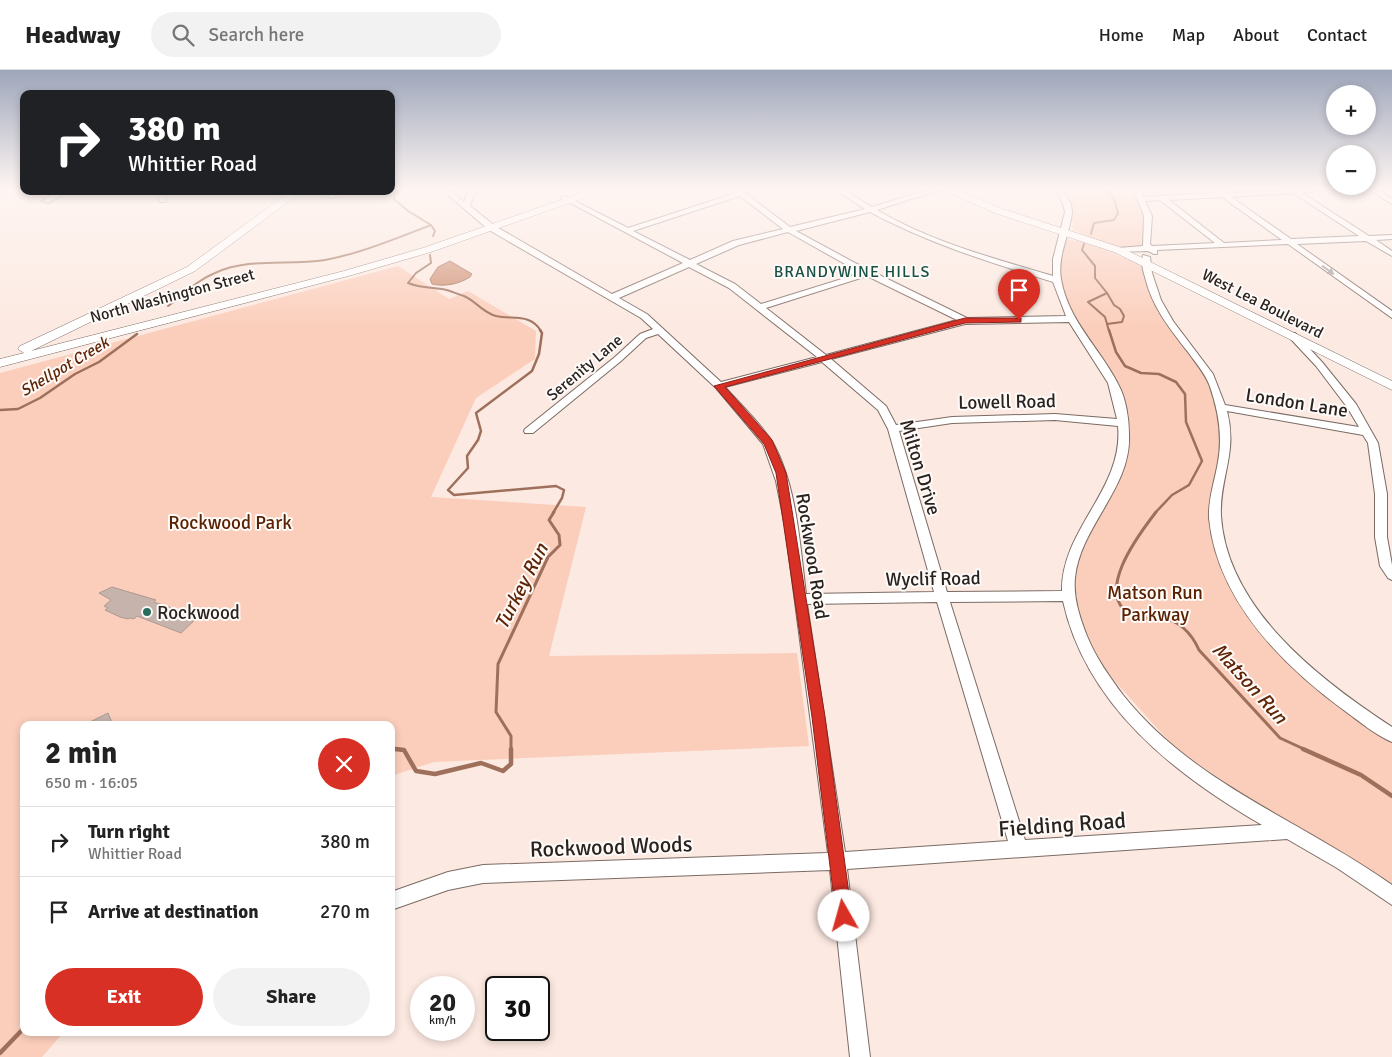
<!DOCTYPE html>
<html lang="en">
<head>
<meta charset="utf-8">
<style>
	body { margin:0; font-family:Signika,sans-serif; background:#f2f2f2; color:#222; height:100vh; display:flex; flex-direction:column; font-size:19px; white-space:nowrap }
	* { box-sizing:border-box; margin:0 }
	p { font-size:16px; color:#767676 }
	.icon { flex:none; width:28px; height:28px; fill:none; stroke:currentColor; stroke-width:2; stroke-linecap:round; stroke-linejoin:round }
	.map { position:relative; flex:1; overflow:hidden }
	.details { position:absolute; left:20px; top:651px; width:375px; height:315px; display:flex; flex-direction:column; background:#fff; border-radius:10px; box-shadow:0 2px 8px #0003 }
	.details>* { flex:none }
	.top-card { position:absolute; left:20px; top:20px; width:375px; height:105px; border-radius:10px; box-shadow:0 2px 8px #0003; background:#202124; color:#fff; overflow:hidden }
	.controls { position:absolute; left:1326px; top:15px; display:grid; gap:10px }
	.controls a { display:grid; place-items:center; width:50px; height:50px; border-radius:50%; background:#fff; box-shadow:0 2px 8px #0003; font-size:25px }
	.speed { position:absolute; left:410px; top:906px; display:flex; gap:10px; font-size:25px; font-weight:700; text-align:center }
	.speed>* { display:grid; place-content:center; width:65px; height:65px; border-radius:50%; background:#fff; box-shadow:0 2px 8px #0003; line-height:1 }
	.speed small { font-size:12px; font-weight:400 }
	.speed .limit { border:2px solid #111; border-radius:8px; background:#fff; color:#111 }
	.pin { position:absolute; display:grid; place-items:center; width:42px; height:42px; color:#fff; margin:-51px -21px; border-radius:50% 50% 50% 0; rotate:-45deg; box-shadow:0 0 5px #0007 }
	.pin .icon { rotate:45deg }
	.me { position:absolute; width:55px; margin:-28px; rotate:353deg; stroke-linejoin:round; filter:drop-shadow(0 0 4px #0008) }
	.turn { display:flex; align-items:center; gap:18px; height:105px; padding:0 25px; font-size:22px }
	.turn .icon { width:65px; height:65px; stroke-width:2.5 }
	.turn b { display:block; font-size:35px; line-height:42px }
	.round { display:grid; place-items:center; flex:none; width:52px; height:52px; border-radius:26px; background:#f2f2f2 }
	.summary { display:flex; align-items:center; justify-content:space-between; height:85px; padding:0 25px }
	h1 { font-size:30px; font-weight:800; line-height:38px }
	.primary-button { display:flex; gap:10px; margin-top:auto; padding:10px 25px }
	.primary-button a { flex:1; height:58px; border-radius:30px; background:#d93025; color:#fff; font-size:20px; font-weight:800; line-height:58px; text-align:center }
	.primary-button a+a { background:#f2f2f2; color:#222 }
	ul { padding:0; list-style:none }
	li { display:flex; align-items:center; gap:15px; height:70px; padding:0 25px; border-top:1px solid #e0e0e0 }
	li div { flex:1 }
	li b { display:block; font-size:19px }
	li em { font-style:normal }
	header { display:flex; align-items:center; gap:30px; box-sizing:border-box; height:70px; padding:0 25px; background:#fff; border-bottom:1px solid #e0e0e0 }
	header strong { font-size:24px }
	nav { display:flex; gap:28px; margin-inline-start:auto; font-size:18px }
	.search { width:350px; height:45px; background:#f2f2f2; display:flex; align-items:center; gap:12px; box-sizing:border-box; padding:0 18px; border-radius:28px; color:#767676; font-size:19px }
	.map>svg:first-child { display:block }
	.green { fill:#fbcebb }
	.water { fill:#d09175; stroke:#9e705b }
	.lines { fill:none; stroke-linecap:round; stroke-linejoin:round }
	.stream-far3 { stroke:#9e705b; stroke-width:2 }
	.stream-far2 { stroke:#9e705b; stroke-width:2.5 }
	.stream-far1 { stroke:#9e705b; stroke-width:3 }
	.stream { stroke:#9e705b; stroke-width:4.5 }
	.building { fill:#c5b3ac; stroke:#ab9992 }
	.street-casing { stroke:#7b6b64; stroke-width:2 }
	.secondary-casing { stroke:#7b6b64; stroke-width:1 }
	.street { fill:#fff; fill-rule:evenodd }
	.secondary { fill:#fff; fill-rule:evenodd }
	.oneway { fill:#9f9c9a }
	.route { fill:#d93025; stroke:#8d1f18 }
	.poi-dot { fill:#296d5f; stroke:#fefaf8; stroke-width:2 }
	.labels { text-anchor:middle; stroke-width:4; stroke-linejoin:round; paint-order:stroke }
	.far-neighbourhood-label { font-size:16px; letter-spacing:1px; fill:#195045; stroke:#fefaf8 }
	.far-street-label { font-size:16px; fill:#29221f; stroke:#fefaf8 }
	.far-water-label { font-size:16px; font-style:italic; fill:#5e2506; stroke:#fefaf8 }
	.street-label { font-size:19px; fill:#29221f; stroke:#fefaf8 }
	.park-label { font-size:19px; fill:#5a2102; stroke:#fefaf8 }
	.poi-label { font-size:19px; fill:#29221f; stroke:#fefaf8; text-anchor:start }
	.water-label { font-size:20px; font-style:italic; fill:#5e2506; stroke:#fefaf8 }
	.near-street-label { font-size:22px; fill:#29221f; stroke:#fefaf8 }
</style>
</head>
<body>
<header>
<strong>Headway</strong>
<div class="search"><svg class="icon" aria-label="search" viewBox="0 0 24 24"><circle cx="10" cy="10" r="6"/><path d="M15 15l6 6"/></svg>Search here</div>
<nav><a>Home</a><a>Map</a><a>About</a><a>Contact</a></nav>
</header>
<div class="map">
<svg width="1392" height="987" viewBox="0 0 1392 987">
	<rect width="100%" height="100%" fill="#fce9e1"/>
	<g class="green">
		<path d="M1063,120H1137L1146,137V175C1123,185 1095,168 1073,160L1072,137Z"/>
		<path d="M1062,169C1090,171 1116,185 1142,196L1156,232L1198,290L1221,337L1217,460L1228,498L1275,572L1392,666V828L1174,677L1085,578L1067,526L1076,479L1123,385L1113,313L1072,249L1057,210Z"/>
		<polygon points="398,196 449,229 468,221 536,261 535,289 476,328 431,427 586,437 549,586 797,583 809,676 434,692 391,706 391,655 24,655 24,962 63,963 42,987 0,987 0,303"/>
	</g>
	<path class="water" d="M450,191L472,204L470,207C459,214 445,217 432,214L430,209L438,197Z"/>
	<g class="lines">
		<g class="stream-far3">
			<polyline points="431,155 435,161 433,166"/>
			<polyline points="1091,164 1094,153 1114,150 1118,143 1114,129 1107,120"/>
			<polyline points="1084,174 1082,180 1095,196 1095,208 1107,223 1088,232 1105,247 1109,261"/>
			<path d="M430,185L431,193L416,203L408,213C421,218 428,217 442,219C449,220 457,224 464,226C476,231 483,243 496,246C513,250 530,243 541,261"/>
			<polyline points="1107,223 1114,235 1120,239 1124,246 1122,252 1107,254"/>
			<path d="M168,236C183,225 197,210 215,203C250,187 288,196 325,190C362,183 397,168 431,155L408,141L394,129V125L400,120"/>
		</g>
		<g class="stream-far2">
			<polyline points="540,260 542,263 539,284 532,301 476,343 481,361 478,370 467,386 468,398 448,420 454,425 556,416 564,420 562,428 553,443"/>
			<polyline points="1109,260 1116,282 1125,296 1141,303 1159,304 1176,312 1185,324 1186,352 1202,391 1189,415 1172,425 1155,443"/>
			<polyline points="0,340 18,339 40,328 75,304 99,292 137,264"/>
		</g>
		<g class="stream-far1">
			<path d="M1156,442C1139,464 1089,529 1136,547C1143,549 1151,548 1159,548C1178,548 1192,564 1199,580L1280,668L1306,680"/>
			<polyline points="391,678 403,680"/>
			<polyline points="511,680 511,666 496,642 498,594 548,487 560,475 559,465 549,450 554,442"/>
		</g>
		<g class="stream">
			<polyline points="395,679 404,680 416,701 435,704 481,693 503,701 511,694 511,679"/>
			<polyline points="1303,679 1361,705 1392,726"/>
			<polyline points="0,983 24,958"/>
		</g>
	</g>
	<g class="building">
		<polygon points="112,517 156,530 154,532 198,547 181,563 137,546 134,549 130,548 128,549 120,547 105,540 108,538 104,536 111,530 99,523"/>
		<polygon points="108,643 113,655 84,655"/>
	</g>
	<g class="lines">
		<defs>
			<g id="street">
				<path d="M442,120H450L464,132L469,120H476L470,136L495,156L612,224L683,193L561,128V126H565L628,158L736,123L733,120H741L790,157L865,139L835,120H844L872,137L927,120H939L877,140C931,172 993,188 1053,206V189L1065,142L1063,134L1056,120H1063L1071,134L1072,142C1070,164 1057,186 1061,209C1068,251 1100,278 1118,314C1126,328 1129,349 1129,364C1132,418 1080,456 1075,508C1073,528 1080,548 1087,566C1096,588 1109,606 1123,625C1195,715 1301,750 1392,815V835L1337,798L1287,769L847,799L870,987H850L830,800L483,813L448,820L391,840V822L448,802L483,795L828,783L785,456L776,411L763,374L716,318L658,264L646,268L621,291L533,363H525L524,361L525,359L615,287L640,264L653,259L641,248L489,160ZM740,126L783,159L733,171L690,190L633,161ZM870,142C930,174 989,192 1053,212L1066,246L967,248L855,193L796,161ZM788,162L861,203L761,234L735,214L696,194L739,175ZM689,197L729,218L817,287L721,312L647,244L619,228ZM867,206L957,250L826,285L766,238ZM1069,252L1108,313L1117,349L1055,344L952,347L896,355L886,336L831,289L965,254ZM822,292L878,340L888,359L934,522L806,524C800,476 797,416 773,373C764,357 738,332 725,317ZM1055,350L1118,356C1124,419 1061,459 1062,521L947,522L899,361L952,353ZM1063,531C1086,635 1174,704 1262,755L1025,770L950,532ZM937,532L1008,771L845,782L807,534Z"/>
				<path d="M1134,120H1141L1143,127L1217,123L1214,120H1222L1225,123L1322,120L1302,123L1369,166L1392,165V169L1376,170L1392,181V186L1366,171L1297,174L1392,241V248L1288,174L1157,180V184H1154L1148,181L1115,182L1114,180L1118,178L1143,176L1144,146ZM1293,123L1359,166L1291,169L1231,127ZM1222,127L1282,170L1224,173L1169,130ZM1160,130L1215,173L1152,176L1150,174L1152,146L1145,131Z"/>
				<polygon points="1370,120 1378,120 1392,129 1392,134"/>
				<polygon points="59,121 68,121 49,133 42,131"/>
				<polygon points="158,121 165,121 166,132 160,132"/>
				<polygon points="339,121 350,121 332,128 328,126"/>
				<path d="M1143,185L1150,187L1152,203L1161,230L1173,251L1213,304L1225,335L1359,357L1347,337L1316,296L1287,265L1289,263H1295L1322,292L1356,334L1378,373L1387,424V467L1392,495V510L1388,508L1380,496L1375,467V424L1368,373L1363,365L1227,341C1238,384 1219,408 1221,446C1227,539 1320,610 1392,657V672C1375,665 1359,651 1345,641C1281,594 1217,530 1209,448C1208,429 1215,410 1218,392C1223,365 1218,339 1209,314C1204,302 1195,292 1188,282C1170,259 1152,237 1145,207C1143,201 1141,192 1143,185Z"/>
			</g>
			<g id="secondary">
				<polygon points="590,120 606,120 431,182 352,205 0,297 0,289 24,283 18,279 20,276 187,197 291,121 303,121 195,201 31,281 344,201 423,178"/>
				<polygon points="943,120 957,120 1003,139 1122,178 1392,311 1392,320 1114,182 995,143"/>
			</g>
		</defs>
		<use href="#street" class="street-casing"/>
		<use href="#secondary" class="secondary-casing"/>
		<use href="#street" class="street"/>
		<use href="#secondary" class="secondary"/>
	</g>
	<defs><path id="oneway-solid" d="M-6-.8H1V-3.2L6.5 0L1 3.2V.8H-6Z" transform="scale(1.25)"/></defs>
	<use class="oneway" href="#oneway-solid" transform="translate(1328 200) rotate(36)"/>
	<linearGradient id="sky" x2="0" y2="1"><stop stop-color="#9ea6ba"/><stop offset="0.46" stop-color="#fef5f2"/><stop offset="1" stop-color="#fef5f2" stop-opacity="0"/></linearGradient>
	<rect width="1392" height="259" fill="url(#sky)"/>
	<polygon class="route" points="1019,248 1021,248 1021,252 965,253 725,317 772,370 786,403 825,647 852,846 850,851 844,854 838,851 836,846 812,647 776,403 764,374 714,316 965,248"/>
	<circle class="poi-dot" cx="147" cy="542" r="5"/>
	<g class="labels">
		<g class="far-neighbourhood-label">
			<text x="852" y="207">BRANDYWINE HILLS</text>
		</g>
		<g class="far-street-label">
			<text transform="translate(172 225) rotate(-15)" y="6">North Washington Street</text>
			<text transform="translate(1263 233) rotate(27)" y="6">West Lea Boulevard</text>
			<text transform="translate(584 297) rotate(-40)" y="6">Serenity Lane</text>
		</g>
		<g class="far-water-label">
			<text transform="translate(64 296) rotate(-31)" y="6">Shellpot Creek</text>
		</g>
		<g class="street-label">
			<text transform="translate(1007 331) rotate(-1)" y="7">Lowell Road</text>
			<text transform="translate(1297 332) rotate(9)" y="7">London Lane</text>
			<text transform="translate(921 397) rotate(73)" y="7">Milton Drive</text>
			<text transform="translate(813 486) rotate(81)" y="7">Rockwood Road</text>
			<text transform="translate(933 508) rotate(-1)" y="7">Wyclif Road</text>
		</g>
		<g class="park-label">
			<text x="230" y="459">Rockwood Park</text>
			<text x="1155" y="529">Matson Run<tspan x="1155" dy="22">Parkway</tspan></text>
		</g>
		<g class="poi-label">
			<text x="157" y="549">Rockwood</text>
		</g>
		<g class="water-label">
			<text transform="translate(521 516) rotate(-63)" y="7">Turkey Run</text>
			<text transform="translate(1250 613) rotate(48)" y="7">Matson Run</text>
		</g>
		<g class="near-street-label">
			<text transform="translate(1062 754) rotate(-4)" y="8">Fielding Road</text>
			<text transform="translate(611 776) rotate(-2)" y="8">Rockwood Woods</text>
		</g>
	</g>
</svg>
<div class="controls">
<a>+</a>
<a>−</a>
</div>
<div class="speed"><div>20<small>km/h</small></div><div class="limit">30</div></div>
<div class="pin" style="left:1019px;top:250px;background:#d93025"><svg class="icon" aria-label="arrive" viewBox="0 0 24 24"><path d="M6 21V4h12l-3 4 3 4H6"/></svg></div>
<svg class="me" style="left:844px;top:846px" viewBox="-20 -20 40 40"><circle r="19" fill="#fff"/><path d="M0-13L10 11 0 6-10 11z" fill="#d93025"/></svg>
<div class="top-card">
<div class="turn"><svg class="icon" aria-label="right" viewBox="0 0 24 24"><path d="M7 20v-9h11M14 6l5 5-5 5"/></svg><div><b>380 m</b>Whittier Road</div></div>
</div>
<section class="details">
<div class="summary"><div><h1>2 min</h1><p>650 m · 16:05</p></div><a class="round" style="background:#d93025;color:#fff"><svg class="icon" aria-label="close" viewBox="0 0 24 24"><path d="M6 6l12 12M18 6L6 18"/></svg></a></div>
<ul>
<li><svg class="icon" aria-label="right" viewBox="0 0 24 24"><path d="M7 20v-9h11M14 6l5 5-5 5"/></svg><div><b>Turn right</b><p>Whittier Road</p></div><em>380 m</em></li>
<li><svg class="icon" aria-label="arrive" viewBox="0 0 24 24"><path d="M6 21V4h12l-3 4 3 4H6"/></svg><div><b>Arrive at destination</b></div><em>270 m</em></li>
</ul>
<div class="primary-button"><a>Exit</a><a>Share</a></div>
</section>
</div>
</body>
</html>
